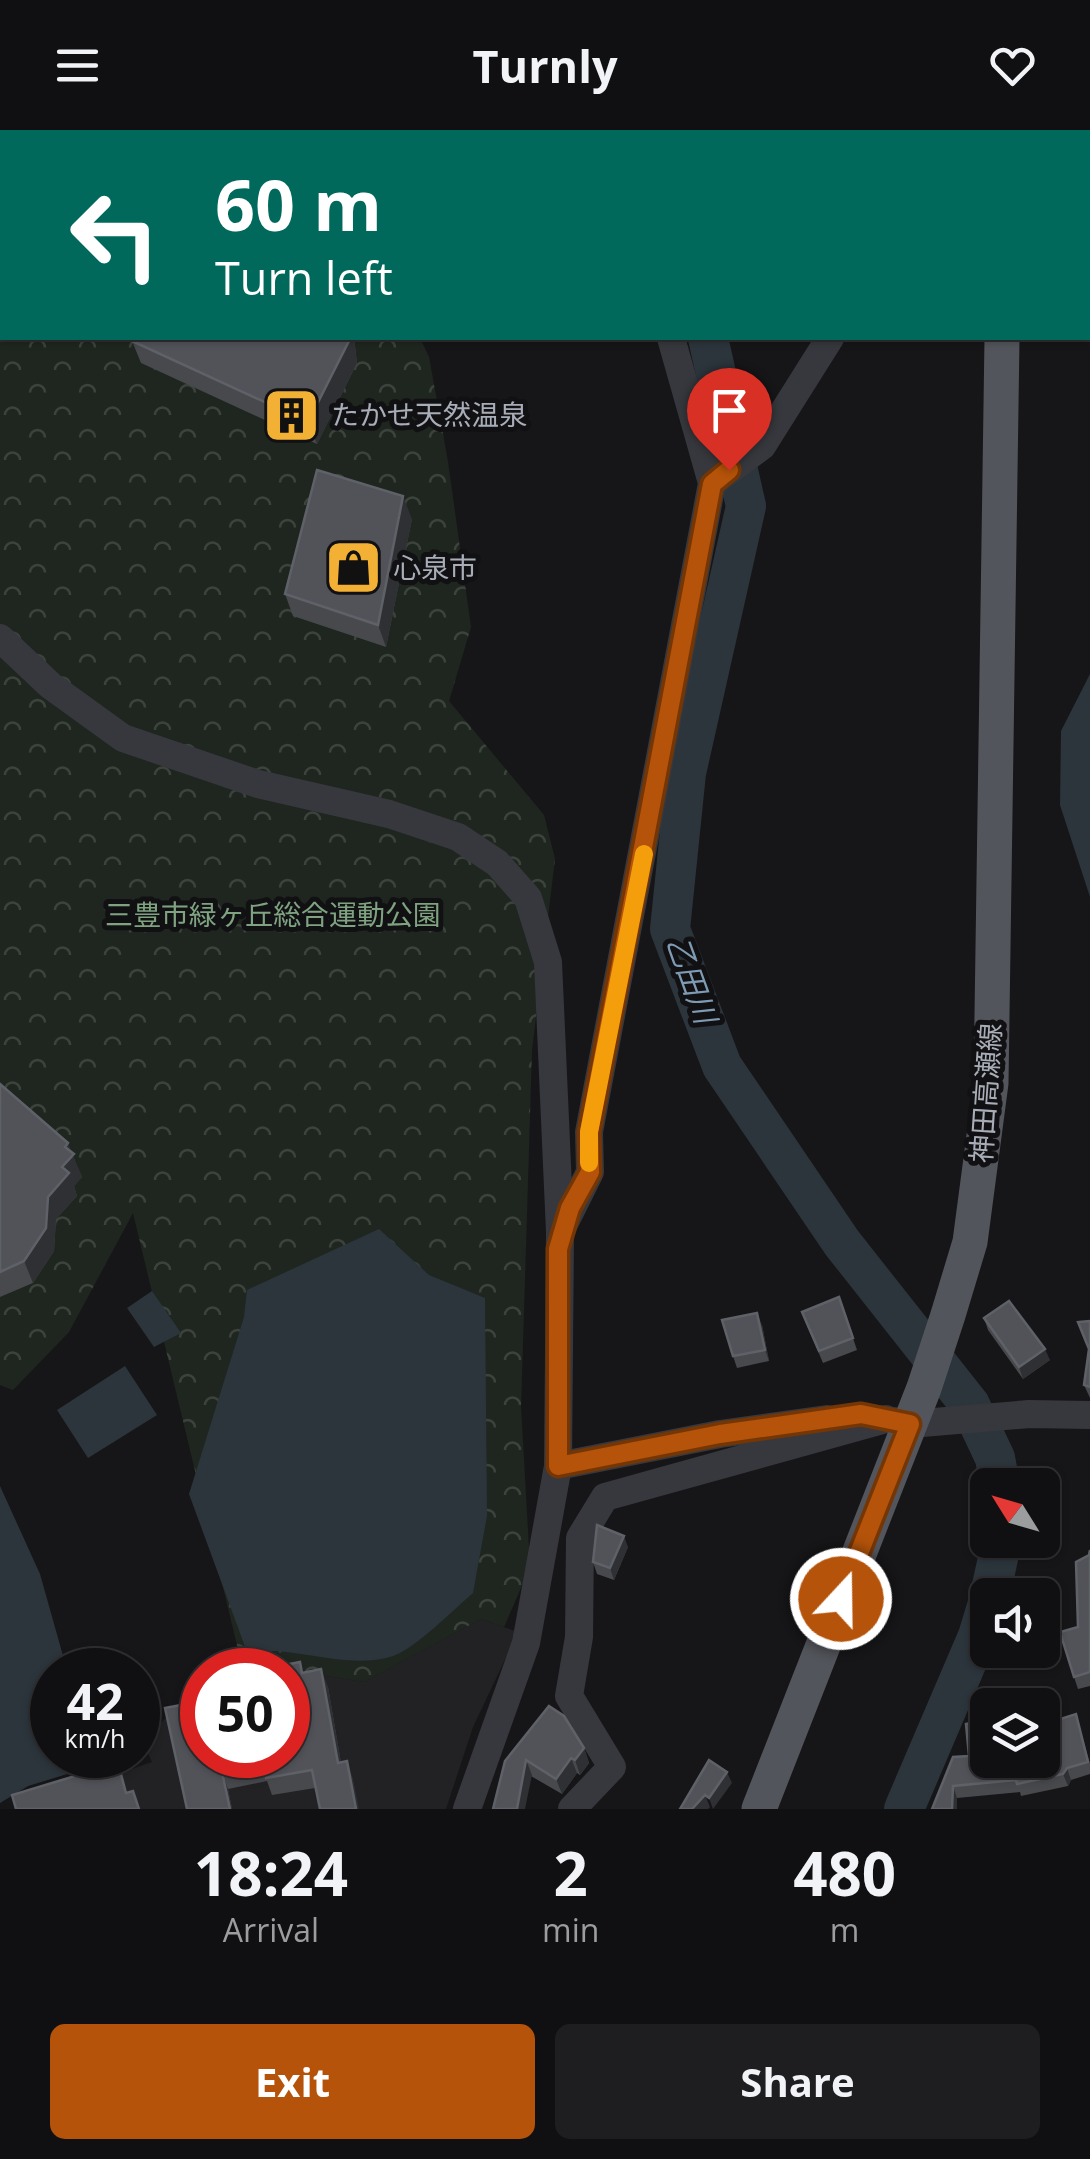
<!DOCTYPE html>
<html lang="en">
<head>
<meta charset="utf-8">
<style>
	body { margin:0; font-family:"Open Sans","Noto Sans JP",sans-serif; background:#1e1e20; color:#f1f3f6; height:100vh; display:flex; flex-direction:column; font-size:38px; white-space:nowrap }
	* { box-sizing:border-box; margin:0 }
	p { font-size:32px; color:#9c9d9f }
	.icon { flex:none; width:55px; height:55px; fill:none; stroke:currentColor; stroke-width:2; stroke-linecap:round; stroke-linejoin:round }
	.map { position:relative; height:1679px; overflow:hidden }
	.panel { display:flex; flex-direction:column; background:#101012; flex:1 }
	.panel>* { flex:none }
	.banner { position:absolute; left:0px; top:0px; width:1090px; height:210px; box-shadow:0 2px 8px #0004,0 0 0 2px #303032; background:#00695c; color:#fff; overflow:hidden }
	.needle { width:65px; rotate:307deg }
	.tools { position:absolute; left:970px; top:1338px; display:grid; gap:20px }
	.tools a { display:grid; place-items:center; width:90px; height:90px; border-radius:15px; background:#101012; box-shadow:0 2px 8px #0004,0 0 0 2px #303032; font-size:50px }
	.speed { position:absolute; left:30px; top:1518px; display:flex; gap:20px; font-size:50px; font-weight:700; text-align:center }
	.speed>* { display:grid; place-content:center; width:130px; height:130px; border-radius:50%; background:#101012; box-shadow:0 2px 8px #0004,0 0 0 2px #303032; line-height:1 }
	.speed small { font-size:25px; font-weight:400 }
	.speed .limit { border:15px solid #d22; background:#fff; color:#111 }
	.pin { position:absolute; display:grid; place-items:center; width:85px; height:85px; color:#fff; margin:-102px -42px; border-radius:50% 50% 50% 0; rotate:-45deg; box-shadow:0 0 10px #0007 }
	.pin .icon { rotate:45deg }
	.me { position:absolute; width:110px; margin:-55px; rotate:21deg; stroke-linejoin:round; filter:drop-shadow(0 0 8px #0008) }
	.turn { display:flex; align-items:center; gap:35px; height:210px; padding:0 50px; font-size:45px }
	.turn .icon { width:130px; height:130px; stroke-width:2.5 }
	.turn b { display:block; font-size:70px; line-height:85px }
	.eta { display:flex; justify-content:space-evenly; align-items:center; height:170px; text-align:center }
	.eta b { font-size:60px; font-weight:700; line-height:70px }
	.action { display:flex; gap:20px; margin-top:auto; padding:20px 50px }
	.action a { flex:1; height:115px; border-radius:15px; background:#b45309; color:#fff; font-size:40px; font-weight:700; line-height:115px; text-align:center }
	.action a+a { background:#1e1e20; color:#f1f3f6 }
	header { display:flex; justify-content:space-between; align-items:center; height:130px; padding:0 50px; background:#101012; font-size:45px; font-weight:700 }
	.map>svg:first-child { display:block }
	.built { fill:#222225 }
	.park { fill:url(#park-crowns) }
	.water { fill:#2c353c }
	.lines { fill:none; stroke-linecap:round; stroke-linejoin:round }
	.river { stroke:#2c353c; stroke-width:40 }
	.minor { stroke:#37383d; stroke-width:28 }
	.major { stroke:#53555c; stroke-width:35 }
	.highway { stroke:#63666e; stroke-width:40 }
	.wall { fill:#47494d }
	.shaded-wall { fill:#2f3033 }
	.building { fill:#525359; stroke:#5f6168; stroke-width:2.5 }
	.route-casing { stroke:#753606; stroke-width:25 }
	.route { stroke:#b45309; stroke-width:18 }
	.slow { stroke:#f59e0b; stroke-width:18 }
	.labels { text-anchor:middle; stroke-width:10; stroke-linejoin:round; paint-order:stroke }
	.poi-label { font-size:28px; fill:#a8adb8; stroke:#111113; text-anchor:start }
	.park-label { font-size:28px; fill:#7fa381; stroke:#111113 }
	.street-label { font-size:28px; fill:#a8adb8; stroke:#111113 }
	.water-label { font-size:30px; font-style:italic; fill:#7f9bb3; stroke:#111113 }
</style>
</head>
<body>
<header><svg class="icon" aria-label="menu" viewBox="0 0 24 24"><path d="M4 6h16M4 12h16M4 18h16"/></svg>Turnly<svg class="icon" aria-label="heart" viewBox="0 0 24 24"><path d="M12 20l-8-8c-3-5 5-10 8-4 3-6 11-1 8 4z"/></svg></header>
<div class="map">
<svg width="1090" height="1679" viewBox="0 0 1090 1679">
	<defs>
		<pattern id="park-crowns" width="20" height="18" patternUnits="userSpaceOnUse" patternTransform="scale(2.5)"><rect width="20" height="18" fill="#1e261f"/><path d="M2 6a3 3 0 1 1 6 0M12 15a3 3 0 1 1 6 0" fill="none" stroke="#3c433d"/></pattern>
	</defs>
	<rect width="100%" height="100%" fill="#161618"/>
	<polygon class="built" points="481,1489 518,1502 473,1597 446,1679 14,1679 152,1632 142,1610 202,1555 202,1625 288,1625 290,1540 364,1552"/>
	<polygon class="park" points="0,73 2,208 420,208 429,227 448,332 471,497 449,571 544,685 555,729 532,920 521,1277 530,1437 504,1497 481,1489 364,1552 290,1540 243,1540 133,1083 69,1202 13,1260 0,1255"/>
	<g class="water">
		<polygon points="1090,544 1090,767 1060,675 1061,601"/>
		<path d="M379,1099L429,1145L485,1168L487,1386L473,1463C453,1480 416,1518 393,1526C346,1541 296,1515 247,1522L189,1364L244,1187L247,1160Z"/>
		<polygon points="152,1161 181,1203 154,1217 127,1178"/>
		<polygon points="125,1236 157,1285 88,1328 57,1280"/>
		<polygon points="0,1356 40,1444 67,1540 52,1540 52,1625 100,1625 103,1633 28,1656 0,1673"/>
	</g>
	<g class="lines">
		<g class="river">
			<polyline points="645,0 646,2"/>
			<polyline points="708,208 746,376 686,643 670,799 722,936 842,1113 970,1275 995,1328 1000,1355"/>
			<polyline points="990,1465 1002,1410"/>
			<polyline points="904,1679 978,1506 988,1473"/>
		</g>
		<g class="minor">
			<polyline points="612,0 613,2"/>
			<polyline points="866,0 869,2"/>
			<polyline points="1088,58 1090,59"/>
			<polyline points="1088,180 1090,181"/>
			<polyline points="712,353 762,316 830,208"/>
			<polyline points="0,508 51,556 123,608 258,654 389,684 458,707 497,733 528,768 548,832 560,1102 558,1336 526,1513 467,1679"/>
			<polyline points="563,1096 590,1042 589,1002 712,353 671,208"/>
			<polyline points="894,1291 910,1294 1029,1284 1090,1285"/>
			<polyline points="558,1336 720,1304 827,1289"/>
			<polyline points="572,1679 612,1637 569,1566 579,1507 580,1408 605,1367 886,1289"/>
		</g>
		<g class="major">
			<polyline points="1006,2 1006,0"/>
			<polyline points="759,1679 924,1258 948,1185 970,1112 991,953 1002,208"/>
		</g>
		<g class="highway">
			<polyline points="903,0 906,2"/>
			<polyline points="964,0 967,2"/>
			<polyline points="1088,95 1090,96"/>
			<polyline points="1088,143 1090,145"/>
		</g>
	</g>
	<g class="wall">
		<polygon points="133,208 354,208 357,233 317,314 141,233 132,211"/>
		<polygon points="412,389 386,517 293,486 285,464"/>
		<polygon points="0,954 71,1022 82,1047 74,1056 77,1066 56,1089 54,1121 33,1153 0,1167"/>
		<polygon points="839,1167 857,1220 823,1233 806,1193"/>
		<polygon points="984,1188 1050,1230 1023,1249 988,1200"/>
		<polygon points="1090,1191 1090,1268 1084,1255 1089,1219"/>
		<polygon points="762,1195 769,1231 737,1238 733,1226"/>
		<polygon points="628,1417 614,1450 597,1444 593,1432"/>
		<polygon points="1090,1420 1090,1556 1078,1559 1074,1547 1078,1497"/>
		<polygon points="304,1542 328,1557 341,1633 353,1649 315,1658 272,1665 267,1651 228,1659 232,1679 202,1625 288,1625"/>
		<polygon points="1076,1584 1090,1634 1090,1644 1071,1650 1068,1656 1021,1666 1020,1662 957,1668 932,1679 969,1626 1051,1592"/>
		<polygon points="584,1618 589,1633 580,1645 577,1643 562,1664 505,1631"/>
	</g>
	<g class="shaded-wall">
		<polygon points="349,208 354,208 357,233 317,314 308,292"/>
		<polygon points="403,366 412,389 386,517 378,495"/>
		<polygon points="68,1013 82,1047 74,1056 77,1066 56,1089 54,1121 33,1153 24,1131 48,1067 62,1037 65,1017"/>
		<polygon points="757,1183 762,1195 769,1231 765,1220"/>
		<polygon points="1045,1219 1050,1230 1023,1249 1019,1237"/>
		<polygon points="624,1406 628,1417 614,1450 610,1438"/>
		<polygon points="321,1539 328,1557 344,1650 338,1633"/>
		<polygon points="584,1618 589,1633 580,1645 575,1630"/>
		<polygon points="571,1628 577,1643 562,1664 556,1649"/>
		<polygon points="526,1630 532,1645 525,1679 517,1679"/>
		<polygon points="347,1631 353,1649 359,1679 356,1679"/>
		<polygon points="1067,1638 1071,1650 1068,1656 1063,1644"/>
		<polygon points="222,1642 228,1659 232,1679 230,1679"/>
		<polygon points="727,1642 732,1653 713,1679 709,1668"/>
		<polygon points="953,1656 957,1668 957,1679 952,1679"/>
		<polygon points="705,1665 710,1677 708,1679 692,1679"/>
	</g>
	<g class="building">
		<polygon points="133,208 349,208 349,211 308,292 132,211"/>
		<polygon points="317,340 403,366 378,495 285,464"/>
		<polygon points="0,954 68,1013 65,1017 74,1024 62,1037 69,1043 48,1067 46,1098 24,1131 0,1142"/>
		<polygon points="839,1167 853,1208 819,1221 802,1182"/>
		<polygon points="1009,1171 1045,1219 1019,1237 984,1188"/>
		<polygon points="757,1183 765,1220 733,1226 722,1190"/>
		<polygon points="1090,1191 1090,1257 1084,1255 1089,1219 1078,1192"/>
		<polygon points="597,1395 624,1406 610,1438 593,1432"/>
		<polygon points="1090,1420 1090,1542 1074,1547 1060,1502 1078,1497 1076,1432 1089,1425"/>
		<polygon points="300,1532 302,1543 321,1539 338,1633 347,1631 356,1679 320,1679 312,1640 266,1648 264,1634 222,1642 230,1679 187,1679 165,1578 202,1571 202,1625 288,1625 288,1540 258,1540"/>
		<polygon points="1033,1562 1037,1575 1006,1575 1005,1569"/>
		<polygon points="549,1576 564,1586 584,1618 575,1630 571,1628 556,1649 526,1630 517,1679 493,1679 505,1631"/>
		<polygon points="1047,1583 1051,1592 1076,1584 1088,1632 1067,1638 1063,1644 1017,1654 1016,1650 953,1656 952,1679 932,1679 953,1627 969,1626 966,1594 988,1589 988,1630 1042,1630 1042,1584"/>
		<polygon points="709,1630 727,1642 709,1668 705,1665 692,1679 680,1679"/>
		<polygon points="118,1633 126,1663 133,1661 139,1679 16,1679 12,1665"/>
	</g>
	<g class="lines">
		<defs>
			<polyline id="route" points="729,340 712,354 589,1002 590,1042 570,1078 558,1119 558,1336 720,1304 861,1284 910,1294 841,1469"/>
		</defs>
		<use href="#route" class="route-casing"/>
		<use href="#route" class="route"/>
		<polyline class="slow" points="589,1033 589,1002 644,724"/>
	</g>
	<defs>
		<symbol id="building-square" viewBox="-11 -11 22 22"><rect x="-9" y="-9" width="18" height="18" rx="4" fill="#f2b134" stroke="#111113"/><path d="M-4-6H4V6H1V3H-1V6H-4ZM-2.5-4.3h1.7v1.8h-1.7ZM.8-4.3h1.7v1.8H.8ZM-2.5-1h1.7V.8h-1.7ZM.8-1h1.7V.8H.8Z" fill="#111"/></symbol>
		<symbol id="shop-square" viewBox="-11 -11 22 22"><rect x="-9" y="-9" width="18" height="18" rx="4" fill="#f2b134" stroke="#111113"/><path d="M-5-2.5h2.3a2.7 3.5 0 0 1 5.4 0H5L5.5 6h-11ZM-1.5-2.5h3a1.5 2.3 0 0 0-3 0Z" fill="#111"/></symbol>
	</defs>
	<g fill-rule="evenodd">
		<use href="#building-square" x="260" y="254" width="63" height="63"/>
		<use href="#shop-square" x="322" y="406" width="63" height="63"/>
	</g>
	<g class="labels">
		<g class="poi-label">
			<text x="331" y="295">たかせ天然温泉</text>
			<text x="393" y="448">心泉市</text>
		</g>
		<g class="park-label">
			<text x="273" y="795">三豊市緑ヶ丘総合運動公園</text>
		</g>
		<g class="street-label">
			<text transform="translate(986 963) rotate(-86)" y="10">神田高瀬線</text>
		</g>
		<g class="water-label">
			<text transform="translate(691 850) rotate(70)" y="10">乙田川</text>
		</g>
	</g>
</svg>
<div class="tools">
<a><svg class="needle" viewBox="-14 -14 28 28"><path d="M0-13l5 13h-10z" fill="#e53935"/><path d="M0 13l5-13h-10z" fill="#9c9d9f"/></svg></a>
<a><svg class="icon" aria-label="sound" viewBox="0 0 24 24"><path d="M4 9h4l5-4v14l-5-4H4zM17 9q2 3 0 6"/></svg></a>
<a><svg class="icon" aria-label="layers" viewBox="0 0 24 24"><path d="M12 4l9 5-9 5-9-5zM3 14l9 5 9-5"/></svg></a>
</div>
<div class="speed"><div>42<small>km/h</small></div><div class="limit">50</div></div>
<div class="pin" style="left:729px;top:340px;background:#d93025"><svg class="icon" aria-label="arrive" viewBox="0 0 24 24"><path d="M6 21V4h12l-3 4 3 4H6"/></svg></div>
<svg class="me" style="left:841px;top:1469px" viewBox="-20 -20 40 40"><circle r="17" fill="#b45309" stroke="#fff" stroke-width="3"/><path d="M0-11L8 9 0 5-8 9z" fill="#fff"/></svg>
<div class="banner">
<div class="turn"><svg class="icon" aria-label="left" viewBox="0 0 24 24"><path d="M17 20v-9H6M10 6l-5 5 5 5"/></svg><div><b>60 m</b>Turn left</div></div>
</div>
</div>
<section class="panel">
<div class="eta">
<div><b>18:24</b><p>Arrival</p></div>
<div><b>2</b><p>min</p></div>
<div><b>480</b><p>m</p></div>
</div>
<div class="action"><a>Exit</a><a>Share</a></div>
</section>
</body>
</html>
